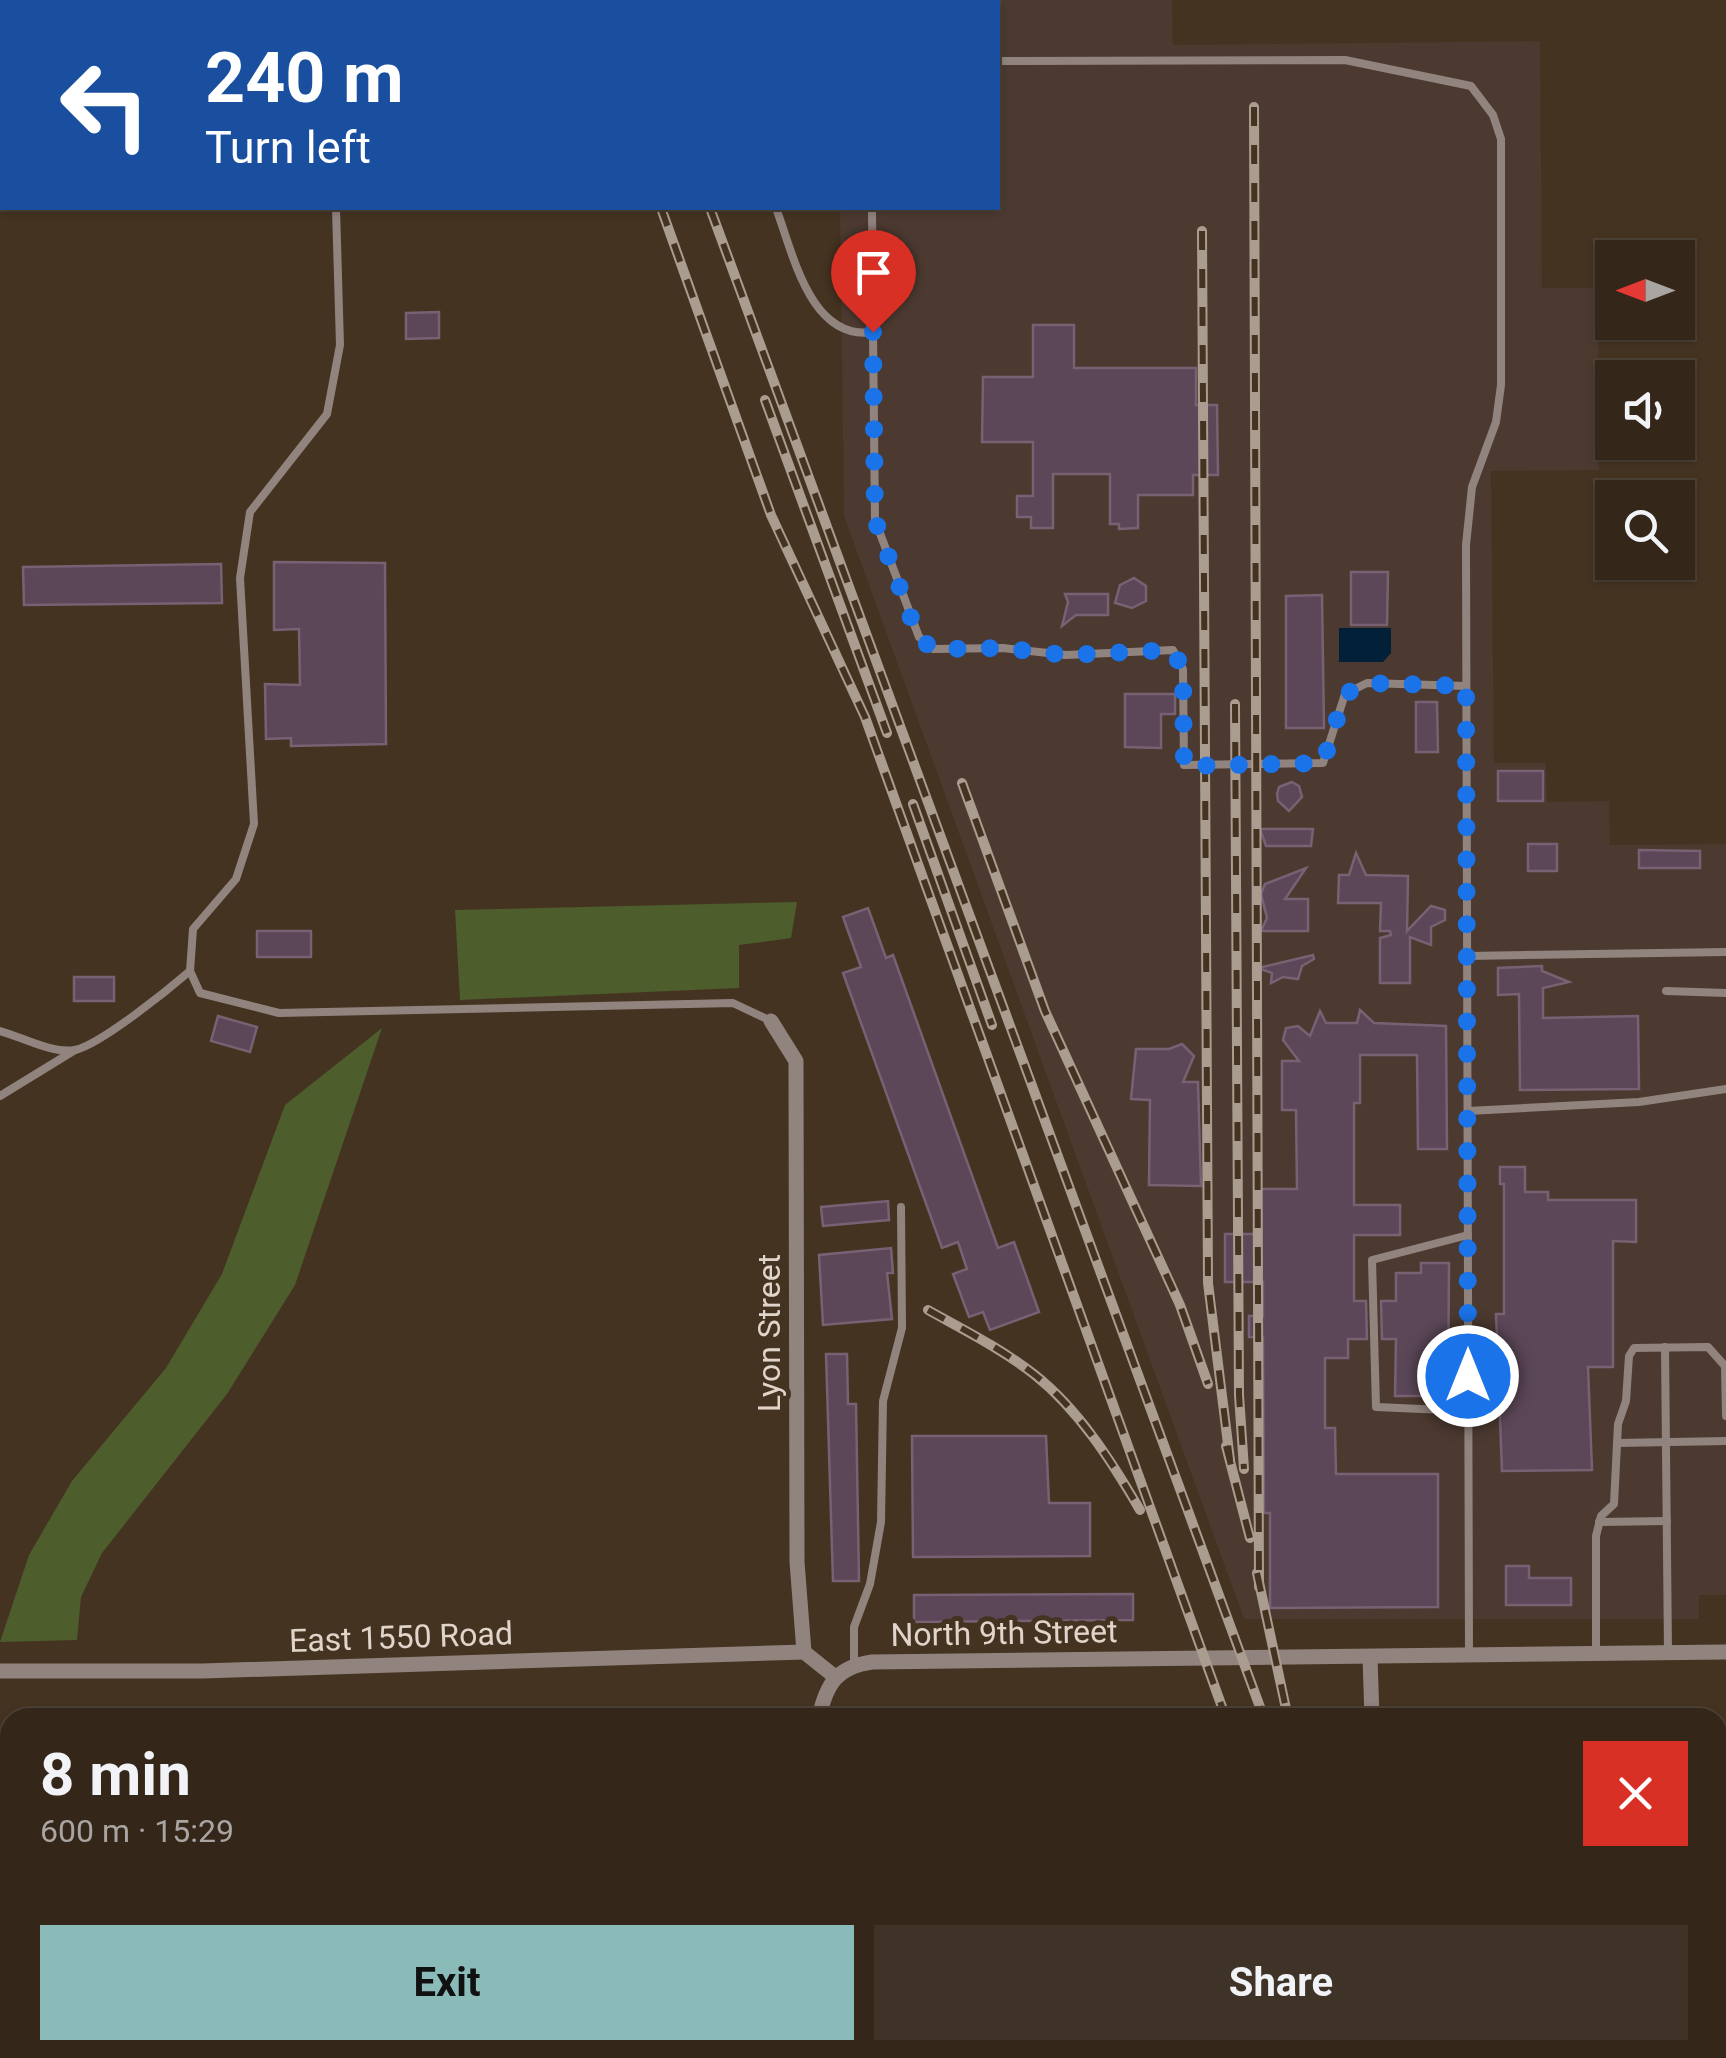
<!DOCTYPE html>
<html lang="en">
<head>
<meta charset="utf-8">
<style>
	body { margin:0; font-family:Roboto,sans-serif; background:#3f3226; color:#f1f3f6; height:100vh; display:flex; flex-direction:column; font-size:38px; white-space:nowrap }
	* { box-sizing:border-box; margin:0 }
	p { font-size:32px; color:#a9a5a2 }
	.icon { flex:none; width:55px; height:55px; fill:none; stroke:currentColor; stroke-width:2; stroke-linecap:round; stroke-linejoin:round }
	.map { position:relative; flex:1; overflow:hidden }
	.drawer { position:absolute; left:0px; top:1708px; width:1728px; height:352px; display:flex; flex-direction:column; background:#342619; border-radius:30px 30px 0 0; box-shadow:0 2px 8px #0004,0 0 0 2px #4e4338 }
	.drawer>* { flex:none }
	.banner { position:absolute; left:0px; top:0px; width:1000px; height:210px; box-shadow:0 2px 8px #0004,0 0 0 2px #4e4338; background:#1a4fa0; color:#fff; overflow:hidden }
	.needle { width:65px; rotate:270deg }
	.tools { position:absolute; left:1595px; top:240px; display:grid; gap:20px }
	.tools a { display:grid; place-items:center; width:100px; height:100px; border-radius:0px; background:#342619; box-shadow:0 2px 8px #0004,0 0 0 2px #4e4338; font-size:50px }
	.pin { position:absolute; display:grid; place-items:center; width:85px; height:85px; color:#fff; margin:-102px -42px; border-radius:50% 50% 50% 0; rotate:-45deg; box-shadow:0 0 10px #0007 }
	.pin .icon { rotate:45deg }
	.me { position:absolute; width:110px; margin:-55px; rotate:0deg; stroke-linejoin:round; filter:drop-shadow(0 0 8px #0008) }
	.turn { display:flex; align-items:center; gap:35px; height:210px; padding:0 40px; font-size:45px }
	.turn .icon { width:130px; height:130px; stroke-width:2.5 }
	.turn b { display:block; font-size:70px; line-height:85px }
	.round { display:grid; place-items:center; flex:none; width:105px; height:105px; border-radius:0px; background:#3f3226 }
	.head { display:flex; align-items:center; justify-content:space-between; height:170px; padding:0 40px }
	h1 { font-size:60px; font-weight:700; line-height:75px }
	.button { display:flex; gap:20px; margin-top:auto; padding:20px 40px }
	.button a { flex:1; height:115px; border-radius:0px; background:#8bbbb9; color:#111; font-size:40px; font-weight:700; line-height:115px; text-align:center }
	.button a+a { background:#3f3226; color:#f1f3f6 }
	.map>svg:first-child { display:block }
	.industrial { fill:#4c3a30 }
	.green { fill:#4d5d2c }
	.water { fill:#022138 }
	.building { fill:#5b4758; stroke:#776173; stroke-width:2.5 }
	.lines { fill:none; stroke-linecap:round; stroke-linejoin:round }
	.lane { stroke:#91847f; stroke-width:8 }
	.street { stroke:#91847f; stroke-width:15 }
	.rail-casing { stroke:#ab9c90; stroke-width:10 }
	.rail { stroke:#453321; stroke-width:6; stroke-dasharray:19; stroke-linecap:butt }
	.route { stroke:#1a73e8; stroke-width:18; stroke-dasharray:0 32.4 }
	.labels { text-anchor:middle; stroke-width:10; stroke-linejoin:round; paint-order:stroke }
	.street-label { font-size:32px; fill:#e1d5cb; stroke:#453321 }
</style>
</head>
<body>
<div class="map">
<svg width="1726" height="2058" viewBox="0 0 1726 2058">
	<rect width="100%" height="100%" fill="#453321"/>
	<polygon class="industrial" points="837,0 1172,0 1173,45 1540,41 1542,288 1598,288 1599,470 1491,471 1494,763 1546,763 1547,802 1609,801 1610,845 1726,844 1726,1595 1699,1595 1699,1619 1244,1619 844,516 840,208 998,208 998,2"/>
	<g class="green">
		<polygon points="797,902 791,938 739,945 739,988 460,1000 455,910"/>
		<polygon points="382,1028 295,1285 227,1394 102,1553 81,1597 77,1640 0,1642 29,1555 72,1481 166,1368 222,1274 285,1105"/>
	</g>
	<polygon class="water" points="1339,628 1391,628 1391,653 1383,662 1339,662"/>
	<g class="building">
		<polygon points="439,312 439,338 406,339 406,313"/>
		<polygon points="1033,325 1074,325 1074,368 1196,368 1196,405 1217,405 1218,475 1193,475 1193,495 1138,495 1138,528 1119,529 1119,524 1110,524 1110,474 1053,474 1053,528 1031,528 1031,517 1017,517 1017,496 1033,496 1033,442 982,442 983,377 1033,377"/>
		<polygon points="274,562 385,563 386,744 291,746 291,738 266,739 265,684 300,685 299,629 274,630"/>
		<polygon points="221,564 222,603 24,605 23,567"/>
		<polygon points="1351,572 1388,572 1387,625 1351,625"/>
		<polygon points="1134,578 1146,586 1146,601 1132,608 1115,603 1120,585"/>
		<polygon points="1065,594 1108,594 1108,615 1076,615 1062,626 1068,602"/>
		<polygon points="1322,595 1324,728 1286,728 1286,596"/>
		<polygon points="1125,694 1175,694 1175,714 1161,714 1161,748 1125,747"/>
		<polygon points="1416,702 1437,702 1438,752 1416,752"/>
		<rect x="1498" y="771" width="45" height="30"/>
		<polygon points="1292,782 1299,786 1302,797 1289,811 1278,801 1277,794 1279,787"/>
		<polygon points="1260,829 1313,829 1311,846 1266,846"/>
		<rect x="1528" y="844" width="29" height="27"/>
		<polygon points="1639,850 1700,851 1700,868 1639,868"/>
		<polygon points="1356,853 1366,875 1408,876 1407,931 1431,906 1445,910 1445,920 1431,927 1431,945 1410,937 1410,983 1380,983 1380,938 1391,935 1390,931 1380,931 1381,903 1338,903 1339,875 1349,875"/>
		<polygon points="1306,868 1285,899 1308,899 1308,931 1261,931 1267,918 1261,894 1265,884"/>
		<polygon points="868,908 886,958 893,955 998,1248 1014,1242 1039,1312 990,1330 983,1312 969,1317 953,1274 967,1269 958,1242 942,1248 843,973 861,967 843,917"/>
		<rect x="257" y="931" width="54" height="26"/>
		<polygon points="1313,955 1314,959 1302,966 1298,979 1283,977 1271,983 1272,973 1258,968"/>
		<polygon points="1542,966 1542,971 1569,982 1543,988 1543,1018 1638,1016 1639,1089 1520,1090 1519,994 1498,995 1498,968"/>
		<rect x="74" y="977" width="40" height="24"/>
		<polygon points="1360,1010 1374,1023 1446,1026 1447,1149 1418,1149 1417,1055 1360,1055 1360,1103 1354,1103 1354,1205 1400,1205 1400,1235 1354,1235 1354,1301 1366,1301 1367,1339 1348,1339 1348,1358 1325,1358 1325,1428 1335,1428 1336,1474 1438,1474 1438,1607 1270,1608 1270,1513 1264,1513 1263,1337 1249,1337 1249,1316 1263,1316 1263,1282 1225,1282 1225,1234 1261,1234 1261,1189 1297,1189 1296,1110 1282,1110 1282,1061 1299,1061 1283,1040 1286,1028 1298,1026 1310,1036 1320,1011 1326,1023 1357,1023"/>
		<polygon points="218,1016 257,1027 250,1052 211,1041"/>
		<polygon points="1182,1044 1194,1056 1183,1082 1198,1082 1201,1186 1149,1185 1150,1100 1131,1099 1136,1049 1169,1049"/>
		<polygon points="1500,1167 1525,1167 1525,1192 1548,1192 1548,1200 1636,1200 1636,1242 1613,1241 1613,1367 1588,1367 1592,1470 1502,1471 1496,1314 1504,1314 1504,1184 1500,1184"/>
		<polygon points="888,1201 889,1220 823,1226 821,1207"/>
		<polygon points="891,1248 893,1273 887,1273 892,1319 823,1325 819,1255"/>
		<polygon points="1421,1263 1449,1263 1448,1396 1395,1396 1396,1339 1382,1339 1381,1301 1396,1301 1396,1273 1421,1273"/>
		<polygon points="826,1354 847,1354 848,1404 856,1404 859,1581 833,1581"/>
		<polygon points="912,1436 1046,1436 1049,1503 1090,1503 1090,1556 913,1557"/>
		<polygon points="1506,1566 1529,1566 1529,1578 1571,1578 1571,1605 1506,1605"/>
		<polygon points="1133,1594 1133,1620 914,1622 914,1595"/>
	</g>
	<g class="lines">
		<g class="lane">
			<polyline points="329,0 329,2"/>
			<polyline points="700,0 700,2"/>
			<polyline points="998,61 1345,60 1471,86 1493,115 1501,139 1501,385 1496,422 1472,487 1466,545 1469,1655"/>
			<polyline points="336,208 340,345 327,414 250,512 240,578 254,824 236,879 193,929 190,971 200,993 279,1013 733,1003 771,1021"/>
			<path d="M776,208C793,253 810,341 873,332L872,208"/>
			<polyline points="873,332 875,520 919,637 933,649 1003,648 1066,655 1173,650 1183,669 1184,765 1323,763 1345,694 1367,683 1466,686"/>
			<polyline points="1467,956 1726,952"/>
			<polyline points="1666,991 1726,993"/>
			<path d="M0,1031C22,1037 52,1054 75,1050C100,1045 169,989 190,971"/>
			<polyline points="0,1096 75,1050"/>
			<polyline points="1468,1111 1639,1102 1726,1089"/>
			<polyline points="1468,1235 1372,1260 1376,1407 1468,1411"/>
			<polyline points="1665,1347 1668,1652"/>
			<polyline points="1617,1443 1726,1441"/>
			<polyline points="1599,1522 1667,1521"/>
			<polyline points="1596,1653 1596,1536 1601,1516 1614,1504 1618,1424 1626,1401 1629,1356 1634,1348 1708,1347 1725,1366 1726,1416"/>
			<polyline points="854,1665 854,1627 870,1584 881,1522 883,1401 902,1328 901,1207"/>
		</g>
		<g class="street">
			<polyline points="771,1021 796,1061 797,1562 804,1652"/>
			<polyline points="804,1652 834,1676"/>
			<polyline points="1370,1657 1372,1718"/>
			<polyline points="0,1671 203,1671 804,1652"/>
			<path d="M819,1718C826,1684 837,1667 872,1662L1726,1652"/>
			<polyline points="1718,1955 1726,1955"/>
			<polyline points="819,2050 820,2058"/>
		</g>
		<defs>
			<g id="rail">
				<polyline points="575,0 575,2"/>
				<polyline points="632,0 633,2"/>
				<polyline points="1254,107 1259,1587"/>
				<polyline points="661,208 771,515 865,717 1226,1718"/>
				<polyline points="710,208 1264,1718"/>
				<polyline points="1202,231 1208,1283 1230,1460"/>
				<polyline points="765,400 887,733"/>
				<polyline points="1235,704 1239,1395 1244,1469"/>
				<polyline points="962,783 1045,1011 1180,1305 1208,1384"/>
				<polyline points="913,804 992,1025"/>
				<path d="M928,1310C964,1330 1002,1349 1035,1375C1079,1410 1112,1462 1140,1510"/>
				<polyline points="1226,1446 1250,1538"/>
				<polyline points="1257,1573 1288,1718"/>
				<polyline points="1357,2050 1360,2058"/>
				<polyline points="1383,2050 1386,2058"/>
				<polyline points="1402,2050 1406,2058"/>
			</g>
		</defs>
		<use href="#rail" class="rail-casing"/>
		<use href="#rail" class="rail"/>
	</g>
	<g class="lines">
		<polyline class="route" points="873,332 875,520 918,637 933,649 1003,648 1066,655 1172,650 1183,669 1184,766 1323,763 1345,694 1368,683 1466,686 1468,1376"/>
	</g>
	<g class="labels">
		<g class="street-label">
			<text transform="translate(769 1333) rotate(-90)" y="11">Lyon Street</text>
			<text transform="translate(1004 1633) rotate(-1)" y="11">North 9th Street</text>
			<text transform="translate(401 1637) rotate(-2)" y="11">East 1550 Road</text>
		</g>
	</g>
</svg>
<div class="tools">
<a><svg class="needle" viewBox="-14 -14 28 28"><path d="M0-13l5 13h-10z" fill="#e53935"/><path d="M0 13l5-13h-10z" fill="#a9a5a2"/></svg></a>
<a><svg class="icon" aria-label="sound" viewBox="0 0 24 24"><path d="M4 9h4l5-4v14l-5-4H4zM17 9q2 3 0 6"/></svg></a>
<a><svg class="icon" aria-label="search" viewBox="0 0 24 24"><circle cx="10" cy="10" r="6"/><path d="M15 15l6 6"/></svg></a>
</div>
<div class="pin" style="left:873px;top:332px;background:#d93025"><svg class="icon" aria-label="arrive" viewBox="0 0 24 24"><path d="M6 21V4h12l-3 4 3 4H6"/></svg></div>
<svg class="me" style="left:1468px;top:1376px" viewBox="-20 -20 40 40"><circle r="17" fill="#1a73e8" stroke="#fff" stroke-width="3"/><path d="M0-11L8 9 0 5-8 9z" fill="#fff"/></svg>
<div class="banner">
<div class="turn"><svg class="icon" aria-label="left" viewBox="0 0 24 24"><path d="M17 20v-9H6M10 6l-5 5 5 5"/></svg><div><b>240 m</b>Turn left</div></div>
</div>
<section class="drawer">
<div class="head"><div><h1>8 min</h1><p>600 m · 15:29</p></div><a class="round" style="background:#d93025;color:#fff"><svg class="icon" aria-label="close" viewBox="0 0 24 24"><path d="M6 6l12 12M18 6L6 18"/></svg></a></div>
<div class="button"><a>Exit</a><a>Share</a></div>
</section>
</div>
</body>
</html>
